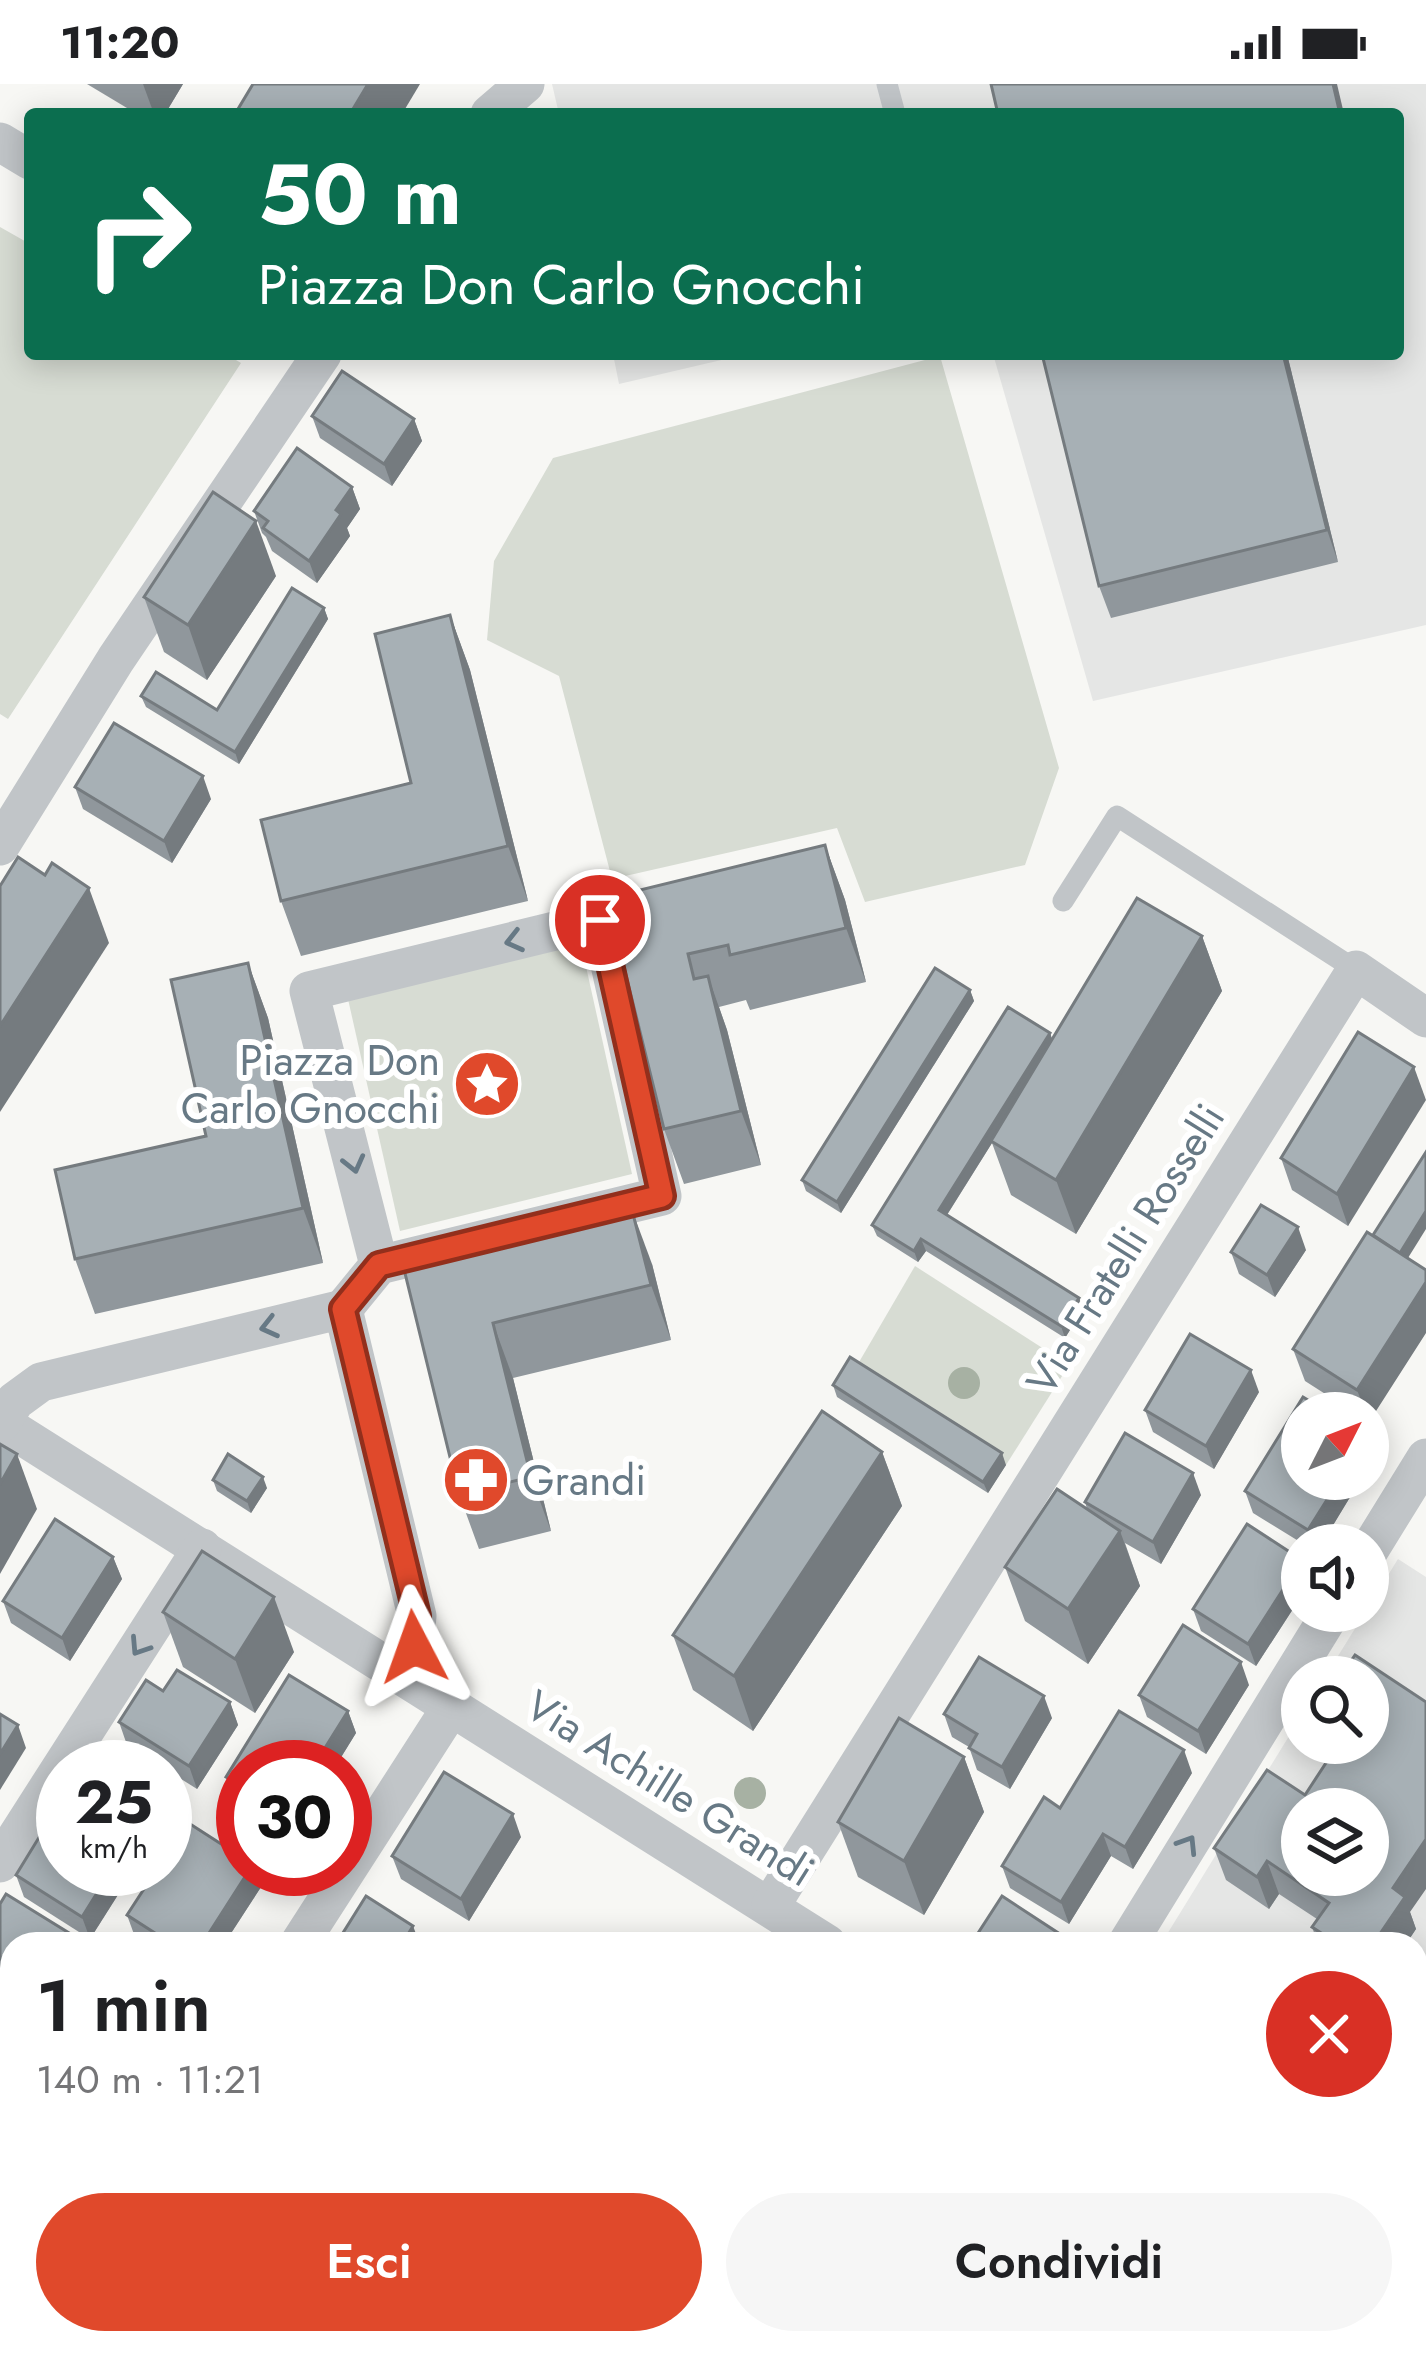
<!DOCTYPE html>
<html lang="it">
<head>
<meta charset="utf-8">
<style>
	body { margin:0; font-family:Jost,sans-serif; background:#f6f6f6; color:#202124; height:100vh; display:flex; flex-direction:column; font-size:45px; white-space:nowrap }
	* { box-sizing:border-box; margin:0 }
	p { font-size:39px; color:#757577 }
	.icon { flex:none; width:66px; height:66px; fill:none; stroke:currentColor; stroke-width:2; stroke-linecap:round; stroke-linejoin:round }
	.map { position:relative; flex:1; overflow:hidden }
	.details { position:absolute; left:0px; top:1848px; width:1428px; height:423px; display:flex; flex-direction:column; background:#fff; border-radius:36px 36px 0 0; box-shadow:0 6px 30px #0003 }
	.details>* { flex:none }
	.hud { position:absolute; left:24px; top:24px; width:1380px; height:252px; border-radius:12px; box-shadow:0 6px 30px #0003; background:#0b6e4f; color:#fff; overflow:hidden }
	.needle { width:78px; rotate:48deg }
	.tools { position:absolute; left:1281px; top:1308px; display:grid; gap:24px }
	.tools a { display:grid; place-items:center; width:108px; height:108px; border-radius:50%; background:#fff; box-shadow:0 6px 30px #0003; font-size:60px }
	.speed { position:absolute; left:36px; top:1656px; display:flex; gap:24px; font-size:60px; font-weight:700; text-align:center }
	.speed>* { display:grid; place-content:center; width:156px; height:156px; border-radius:50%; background:#fff; box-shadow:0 6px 30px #0003; line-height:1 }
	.speed small { font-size:30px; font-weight:400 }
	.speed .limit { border:18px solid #d22; background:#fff; color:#111 }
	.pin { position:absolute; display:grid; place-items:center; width:102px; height:102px; color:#fff; margin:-51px; border:6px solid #fff; border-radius:50%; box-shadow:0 3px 12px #0007 }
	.me { position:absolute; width:132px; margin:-66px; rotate:356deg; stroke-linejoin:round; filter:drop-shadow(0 0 9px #0008) }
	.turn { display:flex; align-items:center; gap:42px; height:252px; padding:0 36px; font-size:54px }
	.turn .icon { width:156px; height:156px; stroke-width:2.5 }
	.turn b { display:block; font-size:84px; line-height:102px }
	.round { display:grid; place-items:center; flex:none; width:126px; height:126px; border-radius:63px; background:#f6f6f6 }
	.headline { display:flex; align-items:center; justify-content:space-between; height:204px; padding:0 36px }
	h1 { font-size:72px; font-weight:600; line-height:90px }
	.action { display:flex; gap:24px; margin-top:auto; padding:24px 36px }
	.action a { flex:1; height:138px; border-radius:72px; background:#e0492b; color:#fff; font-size:48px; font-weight:600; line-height:138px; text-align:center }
	.action a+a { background:#f6f6f6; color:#202124 }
	.status { display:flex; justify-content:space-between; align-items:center; height:84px; padding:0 60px; background:#fff; direction:ltr }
	.status svg { height:33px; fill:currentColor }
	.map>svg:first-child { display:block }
	.built { fill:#e5e6e5; fill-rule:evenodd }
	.green { fill:#d7dcd3 }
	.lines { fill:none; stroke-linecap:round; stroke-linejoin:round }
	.lane { stroke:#c1c5c8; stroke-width:21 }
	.street { stroke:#c1c5c8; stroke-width:39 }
	.tree { fill:#a7b1a3 }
	.wall { fill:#90979c }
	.shaded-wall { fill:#757b7f }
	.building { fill:#a7b0b5; stroke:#757b7f; stroke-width:3; fill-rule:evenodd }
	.oneway { stroke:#677985 }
	.route-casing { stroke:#922f1c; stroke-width:30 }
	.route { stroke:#e0492b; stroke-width:21 }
	.labels { text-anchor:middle; stroke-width:12; stroke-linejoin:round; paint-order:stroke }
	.poi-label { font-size:42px; fill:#677985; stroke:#fff; text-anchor:end }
	.street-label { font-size:42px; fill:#677985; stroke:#fff }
</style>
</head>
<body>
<div class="status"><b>11:20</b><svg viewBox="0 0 49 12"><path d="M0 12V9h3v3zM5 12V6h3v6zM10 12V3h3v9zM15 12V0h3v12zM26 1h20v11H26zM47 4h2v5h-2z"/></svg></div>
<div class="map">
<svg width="1426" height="2270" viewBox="0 0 1426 2270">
	<rect width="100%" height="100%" fill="#f7f7f4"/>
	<g class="built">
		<polygon points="552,0 1426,0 1426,541 1093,617 993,270 1398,270 1398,30 559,30"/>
		<polygon points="613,270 747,270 619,300"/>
		<path d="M1398,1475L1426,1493V2143L1416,2137V1860H1161L1302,1631V1659H1368V1593H1325ZM1302,1725H1368V1791H1302Z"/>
	</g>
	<g class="green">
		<polygon points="0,143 30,160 30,270 226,270 241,279 8,635 0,630"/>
		<polygon points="940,272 1059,684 1025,781 865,818 837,744 612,795 559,592 487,556 494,477 553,374"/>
		<polygon points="581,860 632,1090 400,1147 348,915"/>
		<polygon points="915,1182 1069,1281 1006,1381 855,1285"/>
		<polygon points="751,2259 839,2259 832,2270 744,2270"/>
	</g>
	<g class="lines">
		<g class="lane">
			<polyline points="887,0 895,30"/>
			<polyline points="1063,817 1117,732 1356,886"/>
		</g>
		<g class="street">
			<polyline points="490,30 525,0"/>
			<polyline points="0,58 30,76"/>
			<polyline points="0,762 116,575 322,270"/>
			<polyline points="343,1225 379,1181 662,1112 600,836 309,907 379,1181"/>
			<polyline points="0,1338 827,1860"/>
			<polyline points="1,1339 15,1317 41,1298 343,1225 417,1532 414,1563 401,1590"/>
			<polyline points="1368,1468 1426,1374"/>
			<polyline points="0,1779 202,1464"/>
			<polyline points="771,1821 1356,886 1426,934"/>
			<polyline points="299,1860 452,1622"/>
			<polyline points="1127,1860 1332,1527"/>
			<polyline points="1416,2219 1426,2225"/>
			<polyline points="32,2270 39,2259"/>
			<polyline points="871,2270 878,2259"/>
		</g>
	</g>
	<g class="tree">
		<circle cx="964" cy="1299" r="16"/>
		<circle cx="750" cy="1709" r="16"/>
	</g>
	<g class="wall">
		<polygon points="87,0 183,0 165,30 137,30"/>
		<polygon points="1042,270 1287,270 1338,478 1111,534 1099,502"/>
		<polygon points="312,332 414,335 422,357 392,402 320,354"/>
		<polygon points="352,403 360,425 347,444 350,452 317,499 272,467 266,453 262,449 254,427"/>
		<polygon points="276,492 207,596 164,568 144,513"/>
		<polygon points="324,524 328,535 239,680 146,623 141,612 217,626"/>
		<polygon points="450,531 470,586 528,817 301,872 281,817 411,699"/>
		<polygon points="75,703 211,715 172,779 83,725"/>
		<polygon points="825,761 845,816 866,898 750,926 746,916 719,923 727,946 761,1081 684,1100 664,1045 607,814"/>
		<polygon points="1202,852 1222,907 1076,1150 1011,1111 992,1059 947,1131 1079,1214 1083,1225 1065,1254 926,1167 918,1178 877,1152 872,1141 1050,949 1052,956"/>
		<polygon points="248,879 268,934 323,1179 95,1230 75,1175 206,1052"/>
		<polygon points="970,906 974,917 841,1129 806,1107 802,1096"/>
		<polygon points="1414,983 1348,1142 1292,1106 1281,1074"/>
		<polygon points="1306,1166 1275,1213 1239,1190 1231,1168"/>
		<polygon points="1408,1174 1369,1338 1368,1329 1355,1329 1305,1297 1293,1265"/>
		<polygon points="652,1180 671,1256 513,1294 551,1447 479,1465 459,1410 403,1181"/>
		<polygon points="833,1301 1006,1381 988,1409 837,1313"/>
		<polygon points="1259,1308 1214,1385 1153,1348 1145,1326"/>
		<polygon points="882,1368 902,1422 753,1647 693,1606 673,1551"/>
		<polygon points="1361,1395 1321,1461 1305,1461 1253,1429 1245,1407"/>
		<polygon points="213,1396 267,1404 251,1429 217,1407"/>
		<polygon points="1201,1411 1161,1480 1125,1459 1140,1502 1088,1580 1025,1537 1005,1483 1087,1425 1085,1418"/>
		<polygon points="113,1473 122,1495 70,1577 11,1539 3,1517"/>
		<polygon points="1302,1476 1302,1511 1256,1582 1201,1547 1193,1525"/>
		<polygon points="163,1528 294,1568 255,1629 183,1583"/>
		<polygon points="289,1591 348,1627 356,1649 335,1683 243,1683 243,1720 234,1715 226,1693"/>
		<polygon points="1249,1601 1206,1670 1147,1633 1139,1611"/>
		<polygon points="163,1607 230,1618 238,1641 197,1705 127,1661 119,1638"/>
		<polygon points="944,1630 1052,1634 1010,1705 977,1686 969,1663 952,1653"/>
		<polygon points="1329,1659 1368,1659 1410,1828 1416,1845 1406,1860 1318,1860 1312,1843 1317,1835 1279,1810 1269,1825 1226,1796 1214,1764 1305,1711 1336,1664"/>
		<polygon points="964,1673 984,1728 924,1831 858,1793 838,1738"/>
		<polygon points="1192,1689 1133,1785 1111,1772 1069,1840 1010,1804 1002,1782 1060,1724"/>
		<polygon points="521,1753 469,1837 401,1795 392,1772"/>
		<polygon points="113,1785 121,1806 90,1855 24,1813 16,1791"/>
		<polygon points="261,1803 224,1860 146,1860 135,1853 127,1831"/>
		<polygon points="0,2000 12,2007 12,2178 0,2171"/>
		<polygon points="1426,2036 1426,2070 1418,2048"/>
		<polygon points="536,2259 649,2259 642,2270 553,2270"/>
		<polygon points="999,2259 1092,2259 1096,2268 1095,2270 1017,2270"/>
		<polygon points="1148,2259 1287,2259 1291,2270 1152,2270"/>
	</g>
	<g class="shaded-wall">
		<polygon points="143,0 183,0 165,30 154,30"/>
		<polygon points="368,0 420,0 402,30 350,30"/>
		<polygon points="1333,0 1337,0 1344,30 1340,30"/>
		<polygon points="1283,270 1287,270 1338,478 1327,446"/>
		<polygon points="414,335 422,357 392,402 384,380"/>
		<polygon points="352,403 360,425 347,444 350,452 317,499 309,477 336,426"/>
		<polygon points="256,437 276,492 207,596 188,541"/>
		<polygon points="324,524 328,535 239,680 235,668"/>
		<polygon points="450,531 470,586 528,817 508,762"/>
		<polygon points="203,692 211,715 172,779 164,757"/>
		<polygon points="825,761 845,816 866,898 846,844"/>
		<polygon points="89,804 109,859 0,1028 0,942"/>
		<polygon points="1202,852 1222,907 1076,1150 1056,1096"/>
		<polygon points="248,879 268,934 323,1179 303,1124"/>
		<polygon points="708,892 727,946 761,1081 741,1027"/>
		<polygon points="970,906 974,917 841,1129 837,1118"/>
		<polygon points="1050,949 1054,960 943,1137 939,1126"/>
		<polygon points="1414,983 1426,1016 1348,1142 1337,1110"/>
		<polygon points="632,1126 652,1180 671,1256 651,1201"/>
		<polygon points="1426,1127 1426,1145 1403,1182 1398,1170"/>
		<polygon points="1298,1143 1306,1166 1275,1213 1267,1191"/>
		<polygon points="921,1155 926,1167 918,1178 914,1167"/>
		<polygon points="1426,1198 1426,1249 1369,1338 1368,1329 1366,1329 1357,1306"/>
		<polygon points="1079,1214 1083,1225 1065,1254 1061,1242"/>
		<polygon points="493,1239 513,1294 551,1447 531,1393"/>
		<polygon points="1251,1286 1259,1308 1214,1385 1206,1362"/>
		<polygon points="1368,1357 1374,1374 1368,1384"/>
		<polygon points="882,1368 902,1422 753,1647 734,1592"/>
		<polygon points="1002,1369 1006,1381 988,1409 983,1398"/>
		<polygon points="17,1370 37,1425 0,1490 0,1400"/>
		<polygon points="1193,1389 1201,1411 1161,1480 1153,1458"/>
		<polygon points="263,1393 267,1404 251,1429 247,1417"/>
		<polygon points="1340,1395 1361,1395 1321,1461 1314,1461 1308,1446"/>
		<polygon points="1120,1447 1140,1502 1088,1580 1068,1525"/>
		<polygon points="113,1473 122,1495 70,1577 62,1554"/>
		<polygon points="1302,1476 1302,1511 1256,1582 1248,1560"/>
		<polygon points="274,1513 294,1568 255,1629 235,1575"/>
		<polygon points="1241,1578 1249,1601 1206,1670 1198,1647"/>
		<polygon points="1044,1612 1052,1634 1010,1705 1002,1683"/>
		<polygon points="230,1618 238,1641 197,1705 189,1682"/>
		<polygon points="348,1627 356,1649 335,1683 313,1683"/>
		<polygon points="18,1641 26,1664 0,1706 0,1670"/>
		<polygon points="1184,1666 1192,1689 1133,1785 1125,1763"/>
		<polygon points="964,1673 984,1728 924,1831 904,1777"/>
		<polygon points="166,1705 174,1727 165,1742 165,1706"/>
		<polygon points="513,1730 521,1753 469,1837 461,1815"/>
		<polygon points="1103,1750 1111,1772 1069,1840 1061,1818"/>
		<polygon points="1426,1755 1426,1805 1410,1828 1416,1845 1406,1860 1373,1860 1393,1804"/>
		<polygon points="1267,1777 1279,1810 1269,1825 1257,1793"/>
		<polygon points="113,1785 121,1806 90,1855 82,1833"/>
		<polygon points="250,1785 255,1785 261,1803 224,1860 202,1860"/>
		<polygon points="413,1842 420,1860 402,1860"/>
		<polygon points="12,1927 12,1979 4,1993 0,1981 0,1948"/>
		<polygon points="12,2110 12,2159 1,2129"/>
		<polygon points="146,2259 167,2259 161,2270 140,2270"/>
		<polygon points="334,2259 356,2259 360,2270 327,2270"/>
		<polygon points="597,2259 649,2259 642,2270 601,2270"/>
		<polygon points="1090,2259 1092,2259 1095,2270 1083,2270"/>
		<polygon points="1283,2259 1287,2259 1291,2270 1276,2270"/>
	</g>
	<g class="building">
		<polygon points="253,0 368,0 350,30 235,30"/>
		<polygon points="991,0 1333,0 1340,30 998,30"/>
		<polygon points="1042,270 1283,270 1327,446 1099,502"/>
		<polygon points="342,287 414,335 384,380 312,332"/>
		<polygon points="297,364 352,403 336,426 341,430 309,477 263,444 268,437 254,427"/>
		<polygon points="213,408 256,437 188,541 144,513"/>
		<polygon points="292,504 324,524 235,668 141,612 156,588 217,626"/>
		<polygon points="450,531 508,762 281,817 261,736 411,699 375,550"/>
		<polygon points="114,639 203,692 164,757 75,703"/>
		<polygon points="825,761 846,844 730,871 728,861 688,870 694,895 708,892 741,1027 664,1045 607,814"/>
		<polygon points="18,773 45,791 52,779 89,804 0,942 0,802"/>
		<polygon points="1137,814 1202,852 1056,1096 991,1057"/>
		<polygon points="248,879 303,1124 75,1175 55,1086 206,1052 171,896"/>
		<polygon points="935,884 970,906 837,1118 802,1096"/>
		<polygon points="1008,923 1050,949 939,1126 1079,1214 1061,1242 921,1155 914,1167 872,1141"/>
		<polygon points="1358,948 1414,983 1337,1110 1281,1074"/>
		<polygon points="1426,1068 1426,1127 1400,1169 1373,1151"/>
		<polygon points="1261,1121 1298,1143 1267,1191 1231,1168"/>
		<polygon points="632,1126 651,1201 493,1239 531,1393 459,1410 403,1181"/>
		<polygon points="1367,1148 1426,1186 1426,1198 1357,1306 1293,1265"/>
		<polygon points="1190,1250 1251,1286 1206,1362 1145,1326"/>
		<polygon points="850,1273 1002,1369 983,1398 833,1301"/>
		<polygon points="1303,1313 1329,1329 1302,1329 1302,1395 1340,1395 1308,1446 1245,1407"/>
		<polygon points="822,1327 882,1368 734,1592 673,1551"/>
		<polygon points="1125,1349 1193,1389 1153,1458 1085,1418"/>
		<polygon points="0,1360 17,1370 0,1400"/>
		<polygon points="228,1370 263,1393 247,1417 213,1396"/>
		<polygon points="1057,1405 1120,1447 1068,1525 1005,1483"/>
		<polygon points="55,1435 113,1473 62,1554 3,1517"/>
		<polygon points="1247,1440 1302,1476 1248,1560 1193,1525"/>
		<polygon points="202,1467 274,1513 235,1575 163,1528"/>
		<polygon points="1183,1541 1241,1578 1198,1647 1139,1611"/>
		<path d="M1355,1571L1426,1618V1755L1393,1804L1405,1813L1373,1860H1338L1312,1843L1329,1819L1267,1777L1257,1793L1214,1764L1267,1686L1305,1711L1339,1659H1368V1593H1340ZM1302,1725H1368V1791H1302Z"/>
		<polygon points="979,1573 1044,1612 1002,1683 969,1664 977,1650 944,1630"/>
		<polygon points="177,1586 230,1618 189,1682 119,1638 146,1596 163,1607"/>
		<polygon points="289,1591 348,1627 313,1683 243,1683 243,1703 226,1693"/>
		<polygon points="1119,1627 1184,1666 1125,1763 1103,1750 1061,1818 1002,1782 1044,1713 1060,1724"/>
		<polygon points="0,1630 18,1641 0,1670"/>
		<polygon points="899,1634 964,1673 904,1777 838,1738"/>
		<polygon points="106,1667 131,1683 96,1683"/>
		<polygon points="444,1688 513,1730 461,1815 392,1772"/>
		<polygon points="187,1738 243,1774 243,1785 250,1785 202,1860 172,1860 127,1831 157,1785 165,1785 165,1772"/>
		<polygon points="46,1742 63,1753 63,1785 112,1785 82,1833 16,1791"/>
		<polygon points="6,1810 74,1852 69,1860 12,1860 12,1927 0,1948 0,1820"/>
		<polygon points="366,1812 413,1842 402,1860 336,1860"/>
		<polygon points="1002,1812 1069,1856 1066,1860 971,1860"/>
		<polygon points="84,1853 94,1860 79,1860"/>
		<polygon points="0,2000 12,2007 12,2110 1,2129"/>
		<polygon points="1426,2036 1426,2053 1418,2048"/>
		<polygon points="81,2259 146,2259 140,2270 75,2270"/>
		<polygon points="204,2259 334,2259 327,2270 197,2270"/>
		<polygon points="898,2259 899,2259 917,2270 891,2270"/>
		<polygon points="1013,2259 1090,2259 1083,2270 1030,2270"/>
		<polygon points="1163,2259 1283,2259 1276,2270 1157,2270"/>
	</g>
	<defs><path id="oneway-chevron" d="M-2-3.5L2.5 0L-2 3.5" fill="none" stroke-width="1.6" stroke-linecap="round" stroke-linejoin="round" transform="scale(3)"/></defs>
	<g class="oneway">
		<use href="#oneway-chevron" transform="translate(514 857) rotate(166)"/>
		<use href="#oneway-chevron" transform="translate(354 1080) rotate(76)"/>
		<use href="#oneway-chevron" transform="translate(269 1243) rotate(166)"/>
		<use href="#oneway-chevron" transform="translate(139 1563) rotate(123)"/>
		<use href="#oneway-chevron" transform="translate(1188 1760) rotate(-58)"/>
	</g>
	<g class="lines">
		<defs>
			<polyline id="route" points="414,1563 417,1532 343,1225 379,1181 662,1112 600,836"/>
		</defs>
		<use href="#route" class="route-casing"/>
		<use href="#route" class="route"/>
	</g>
	<defs>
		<symbol id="sight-disc" viewBox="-11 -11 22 22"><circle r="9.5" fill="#e0492b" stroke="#fff"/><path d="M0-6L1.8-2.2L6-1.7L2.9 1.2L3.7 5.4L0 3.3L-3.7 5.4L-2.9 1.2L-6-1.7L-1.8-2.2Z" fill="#fff"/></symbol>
		<symbol id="pharmacy-disc" viewBox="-11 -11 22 22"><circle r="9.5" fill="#e0492b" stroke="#fff"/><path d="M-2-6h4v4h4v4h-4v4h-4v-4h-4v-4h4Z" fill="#fff"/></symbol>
	</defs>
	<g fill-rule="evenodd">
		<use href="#sight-disc" x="449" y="962" width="76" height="76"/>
		<use href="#pharmacy-disc" x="438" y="1358" width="76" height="76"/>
	</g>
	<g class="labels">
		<g class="poi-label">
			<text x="440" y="991">Piazza Don<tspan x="440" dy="48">Carlo Gnocchi</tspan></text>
			<text x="522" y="1411" text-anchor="start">Grandi</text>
		</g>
		<g class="street-label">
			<text transform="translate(1125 1165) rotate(-58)" y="15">Via Fratelli Rosselli</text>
			<text transform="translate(670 1704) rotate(32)" y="15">Via Achille Grandi</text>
		</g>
	</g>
</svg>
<div class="tools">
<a><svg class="needle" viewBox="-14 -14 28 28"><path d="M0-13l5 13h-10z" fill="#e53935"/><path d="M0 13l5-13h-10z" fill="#757577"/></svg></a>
<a><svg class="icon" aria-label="sound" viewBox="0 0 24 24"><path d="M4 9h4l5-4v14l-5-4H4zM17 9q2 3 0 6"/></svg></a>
<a><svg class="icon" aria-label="search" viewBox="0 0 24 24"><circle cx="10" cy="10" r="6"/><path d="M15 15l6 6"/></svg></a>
<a><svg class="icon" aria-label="layers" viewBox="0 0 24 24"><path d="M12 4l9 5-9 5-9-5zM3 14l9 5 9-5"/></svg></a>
</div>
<div class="speed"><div>25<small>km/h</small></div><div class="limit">30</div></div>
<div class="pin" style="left:600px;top:836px;background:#d93025"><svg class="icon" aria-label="arrive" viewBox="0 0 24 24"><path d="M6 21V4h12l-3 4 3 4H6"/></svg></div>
<svg class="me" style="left:414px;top:1563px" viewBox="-20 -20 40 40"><path d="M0-17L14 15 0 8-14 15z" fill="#e0492b" stroke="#fff" stroke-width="4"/></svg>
<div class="hud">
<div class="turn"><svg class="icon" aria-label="right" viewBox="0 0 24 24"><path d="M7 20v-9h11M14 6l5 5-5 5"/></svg><div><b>50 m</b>Piazza Don Carlo Gnocchi</div></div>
</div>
<section class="details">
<div class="headline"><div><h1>1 min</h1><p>140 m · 11:21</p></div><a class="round" style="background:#d93025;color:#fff"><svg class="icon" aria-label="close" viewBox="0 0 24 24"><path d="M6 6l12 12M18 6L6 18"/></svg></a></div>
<div class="action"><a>Esci</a><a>Condividi</a></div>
</section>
</div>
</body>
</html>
